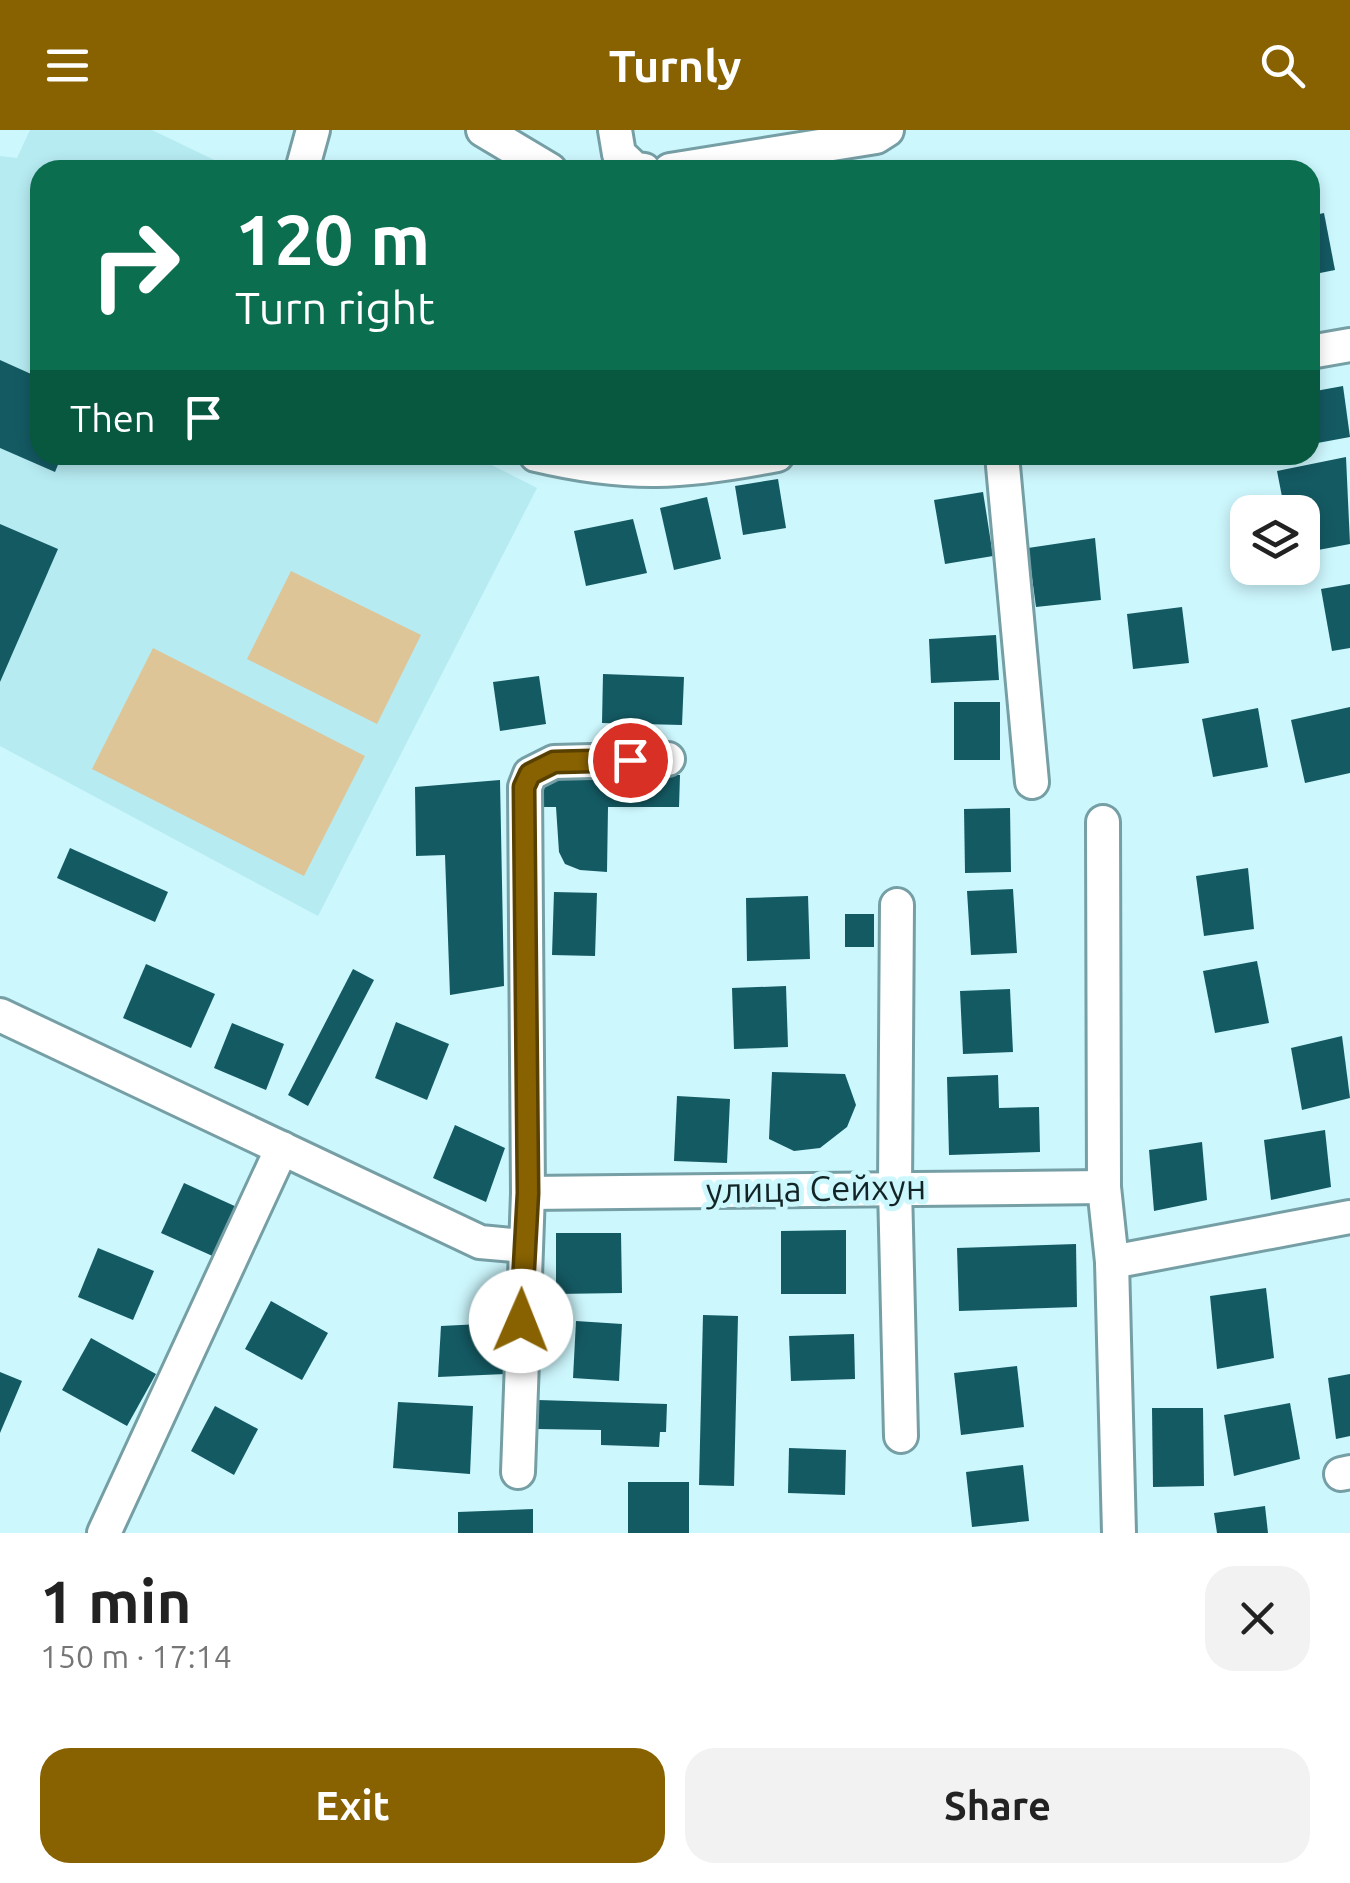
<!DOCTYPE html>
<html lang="en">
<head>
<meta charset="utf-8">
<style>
	body { margin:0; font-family:Ubuntu,sans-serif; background:#f2f2f2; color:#222; height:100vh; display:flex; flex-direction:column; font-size:38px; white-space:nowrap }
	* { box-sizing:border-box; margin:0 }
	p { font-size:32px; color:#767676 }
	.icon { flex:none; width:55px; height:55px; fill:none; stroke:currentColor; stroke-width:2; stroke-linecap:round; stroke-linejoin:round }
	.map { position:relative; height:1403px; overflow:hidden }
	.panel { display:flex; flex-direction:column; background:#fff; flex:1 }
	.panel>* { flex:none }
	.top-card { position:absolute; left:30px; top:30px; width:1290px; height:305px; border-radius:30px; box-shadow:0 5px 15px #0003; background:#0b6e4f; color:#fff; overflow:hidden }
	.fabs { position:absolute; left:1230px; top:365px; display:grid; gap:20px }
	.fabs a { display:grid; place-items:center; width:90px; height:90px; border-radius:20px; background:#fff; box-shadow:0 5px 15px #0003; font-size:50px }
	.pin { position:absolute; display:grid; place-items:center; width:85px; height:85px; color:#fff; margin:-42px; border:5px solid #fff; border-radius:50%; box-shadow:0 2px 10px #0007 }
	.me { position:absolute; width:110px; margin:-55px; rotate:1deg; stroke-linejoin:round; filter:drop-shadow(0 0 8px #0008) }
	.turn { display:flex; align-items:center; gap:35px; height:210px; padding:0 40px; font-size:45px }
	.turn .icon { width:130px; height:130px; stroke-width:2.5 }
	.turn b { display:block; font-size:70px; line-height:85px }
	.then { display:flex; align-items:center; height:95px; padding:0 40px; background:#0003; gap:20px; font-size:38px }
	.round { display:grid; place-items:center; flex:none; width:105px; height:105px; border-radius:30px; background:#f2f2f2 }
	.headline { display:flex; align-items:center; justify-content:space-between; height:170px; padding:0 40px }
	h1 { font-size:60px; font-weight:700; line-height:75px }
	.action { display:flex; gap:20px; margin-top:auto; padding:20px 40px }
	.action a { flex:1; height:115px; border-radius:30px; background:#886200; color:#fff; font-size:40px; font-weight:700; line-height:115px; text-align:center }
	.action a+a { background:#f2f2f2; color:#222 }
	header { display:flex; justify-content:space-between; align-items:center; height:130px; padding:0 40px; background:#886200; color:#fff; font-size:45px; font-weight:700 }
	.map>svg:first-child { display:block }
	.built { fill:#b6ebf2 }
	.green { fill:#dec598 }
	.building { fill:#145a63 }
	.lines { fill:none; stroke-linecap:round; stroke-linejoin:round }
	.minor-casing { stroke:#769fa5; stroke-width:38 }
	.minor { stroke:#fff; stroke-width:32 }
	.route-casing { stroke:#584000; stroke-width:25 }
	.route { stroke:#886200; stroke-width:18 }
	.labels { text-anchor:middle; stroke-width:10; stroke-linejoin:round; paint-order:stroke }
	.street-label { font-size:35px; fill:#132426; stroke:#ccf7fd }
</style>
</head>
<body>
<header><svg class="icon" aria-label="menu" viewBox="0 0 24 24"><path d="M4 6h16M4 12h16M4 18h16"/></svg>Turnly<svg class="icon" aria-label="search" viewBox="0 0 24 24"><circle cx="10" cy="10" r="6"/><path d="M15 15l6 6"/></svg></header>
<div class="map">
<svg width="1350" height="1403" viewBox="0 0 1350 1403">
	<rect width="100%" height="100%" fill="#ccf7fd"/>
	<polygon class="built" points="30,0 152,0 235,40 40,40 40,325 472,325 537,358 318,786 0,616 0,26 17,28"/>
	<g class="green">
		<polygon points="291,441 421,505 377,594 247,529"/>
		<polygon points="153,518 365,626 304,746 92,639"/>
	</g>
	<g class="building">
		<polygon points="1324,83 1335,140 1310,145 1310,86"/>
		<polygon points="0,230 40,248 40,325 62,325 55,342 0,318"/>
		<polygon points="1343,256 1350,307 1312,314 1310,262"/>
		<polygon points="1346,327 1350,414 1302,423 1302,382 1285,382 1277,341"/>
		<polygon points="778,349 786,398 743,405 735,356"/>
		<polygon points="983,362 993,426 945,434 934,370"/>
		<polygon points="707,367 721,429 674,440 660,378"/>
		<polygon points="633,389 647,443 586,456 574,401"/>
		<polygon points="0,394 58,419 0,552"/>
		<polygon points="1095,408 1101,470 1036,477 1028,418"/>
		<polygon points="1350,454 1350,518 1332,521 1321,459"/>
		<polygon points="1182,477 1189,533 1133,539 1127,484"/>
		<polygon points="996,505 999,550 931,553 929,509"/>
		<polygon points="603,544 684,547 682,595 602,593"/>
		<polygon points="539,546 546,594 500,601 493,552"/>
		<rect x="954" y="572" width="46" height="58"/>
		<polygon points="1350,577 1350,643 1305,653 1291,590"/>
		<polygon points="1258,578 1268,637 1213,647 1202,589"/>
		<polygon points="542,644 680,645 679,677 608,677 607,742 580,740 565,734 559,722 556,677 541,677"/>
		<polygon points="500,650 504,856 450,865 445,725 416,726 415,657"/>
		<polygon points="1010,678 1011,742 965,743 964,679"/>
		<polygon points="70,718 168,762 155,792 57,748"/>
		<polygon points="1248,738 1254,799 1204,806 1196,746"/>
		<polygon points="1013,759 1017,823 971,825 967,761"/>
		<polygon points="554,762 597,763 595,826 552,825"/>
		<polygon points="808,766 810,829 747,831 746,768"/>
		<rect x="845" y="784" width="29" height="33"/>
		<polygon points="1257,831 1269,893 1215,903 1203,841"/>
		<polygon points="146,834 215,864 191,918 123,888"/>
		<polygon points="353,839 374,850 308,976 288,965"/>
		<polygon points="786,856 788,917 734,919 732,858"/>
		<polygon points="1010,859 1013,922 963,924 960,861"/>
		<polygon points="396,892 449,914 427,970 375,948"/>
		<polygon points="232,893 284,914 266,960 214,938"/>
		<polygon points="1342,906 1350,968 1302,980 1291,918"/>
		<polygon points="772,942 845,944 856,975 847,997 820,1018 794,1021 769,1009"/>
		<polygon points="998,945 999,978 1039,977 1040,1022 949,1025 947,947"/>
		<polygon points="677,966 730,969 727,1033 674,1031"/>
		<polygon points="455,995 505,1018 486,1072 433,1048"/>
		<polygon points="1325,1000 1331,1057 1271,1070 1264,1010"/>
		<polygon points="1202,1012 1207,1070 1154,1081 1149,1020"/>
		<polygon points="184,1053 239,1078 217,1128 161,1103"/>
		<polygon points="846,1100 846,1164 781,1164 781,1101"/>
		<polygon points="556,1103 621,1103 622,1163 556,1164"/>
		<polygon points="1076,1114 1077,1177 959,1181 957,1118"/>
		<polygon points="98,1118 154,1141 133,1190 78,1167"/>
		<polygon points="1266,1158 1274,1228 1217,1239 1210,1166"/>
		<polygon points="271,1171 328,1203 302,1250 245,1219"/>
		<polygon points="703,1185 738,1186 734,1356 699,1355"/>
		<polygon points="576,1191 622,1194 619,1251 573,1248"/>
		<polygon points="501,1193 505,1244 438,1247 441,1196"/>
		<polygon points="854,1204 855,1249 791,1251 789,1206"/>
		<polygon points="91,1208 156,1244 127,1296 62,1260"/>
		<polygon points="1017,1236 1024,1297 961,1305 954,1243"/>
		<polygon points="0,1242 22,1251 0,1303"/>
		<polygon points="1350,1244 1350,1306 1336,1309 1328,1248"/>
		<polygon points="538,1270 667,1274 666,1302 660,1302 659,1317 601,1315 601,1300 537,1299"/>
		<polygon points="398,1272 473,1276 470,1344 393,1338"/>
		<polygon points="1290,1273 1300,1329 1234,1346 1224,1285"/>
		<polygon points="215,1276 258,1299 234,1345 191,1321"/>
		<polygon points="1152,1278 1203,1278 1204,1356 1153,1357"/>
		<polygon points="789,1318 846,1320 845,1365 788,1363"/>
		<polygon points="1023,1335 1029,1391 972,1397 966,1342"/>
		<rect x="628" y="1352" width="61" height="51"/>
		<polygon points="1265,1376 1268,1403 1217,1403 1214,1383"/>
		<polygon points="533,1379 533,1403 458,1403 458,1382"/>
	</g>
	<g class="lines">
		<defs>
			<g id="minor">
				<polyline points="483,0 550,40"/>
				<polyline points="615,0 619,24 635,39 644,40"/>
				<polyline points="302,40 313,0"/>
				<polyline points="670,40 876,7 887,0"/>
				<polyline points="1310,222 1350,215"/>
				<path d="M536,325C629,347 684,343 777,325"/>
				<polyline points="1002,325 1032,652"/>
				<polyline points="1103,692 1104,1057 1112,1132 1119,1403"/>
				<polyline points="897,775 895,1058 901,1306"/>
				<polyline points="0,885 480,1112 523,1116"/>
				<polyline points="528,1063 1104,1057"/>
				<polyline points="1112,1132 1350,1087"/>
				<polyline points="518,1342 528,1063 525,657 530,644 554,632 668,629"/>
				<polyline points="1341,1344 1350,1342"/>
				<polyline points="104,1403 282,1018"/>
			</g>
		</defs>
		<use href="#minor" class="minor-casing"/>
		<use href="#minor" class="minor"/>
	</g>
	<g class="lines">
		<defs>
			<polyline id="route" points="521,1191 528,1063 524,657 530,644 554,632 630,630"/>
		</defs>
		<use href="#route" class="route-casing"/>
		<use href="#route" class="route"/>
	</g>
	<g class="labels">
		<g class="street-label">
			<text transform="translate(816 1059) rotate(-1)" y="12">улица Сейхун</text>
		</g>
	</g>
</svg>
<div class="fabs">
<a><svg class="icon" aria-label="layers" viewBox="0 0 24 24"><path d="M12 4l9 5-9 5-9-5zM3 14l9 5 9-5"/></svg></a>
</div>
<div class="pin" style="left:630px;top:630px;background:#d93025"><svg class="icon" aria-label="arrive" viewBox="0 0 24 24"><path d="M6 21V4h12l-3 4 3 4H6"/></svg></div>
<svg class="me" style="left:521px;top:1191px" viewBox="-20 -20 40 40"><circle r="19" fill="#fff"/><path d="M0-13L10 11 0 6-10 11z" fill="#886200"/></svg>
<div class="top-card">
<div class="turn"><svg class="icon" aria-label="right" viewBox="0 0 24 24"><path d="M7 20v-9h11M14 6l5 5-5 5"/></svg><div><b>120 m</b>Turn right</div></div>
<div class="then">Then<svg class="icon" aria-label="arrive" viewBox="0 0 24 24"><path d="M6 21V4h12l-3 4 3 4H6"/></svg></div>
</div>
</div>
<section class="panel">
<div class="headline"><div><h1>1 min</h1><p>150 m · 17:14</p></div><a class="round"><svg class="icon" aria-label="close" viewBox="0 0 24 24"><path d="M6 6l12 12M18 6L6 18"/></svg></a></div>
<div class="action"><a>Exit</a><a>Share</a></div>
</section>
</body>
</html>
